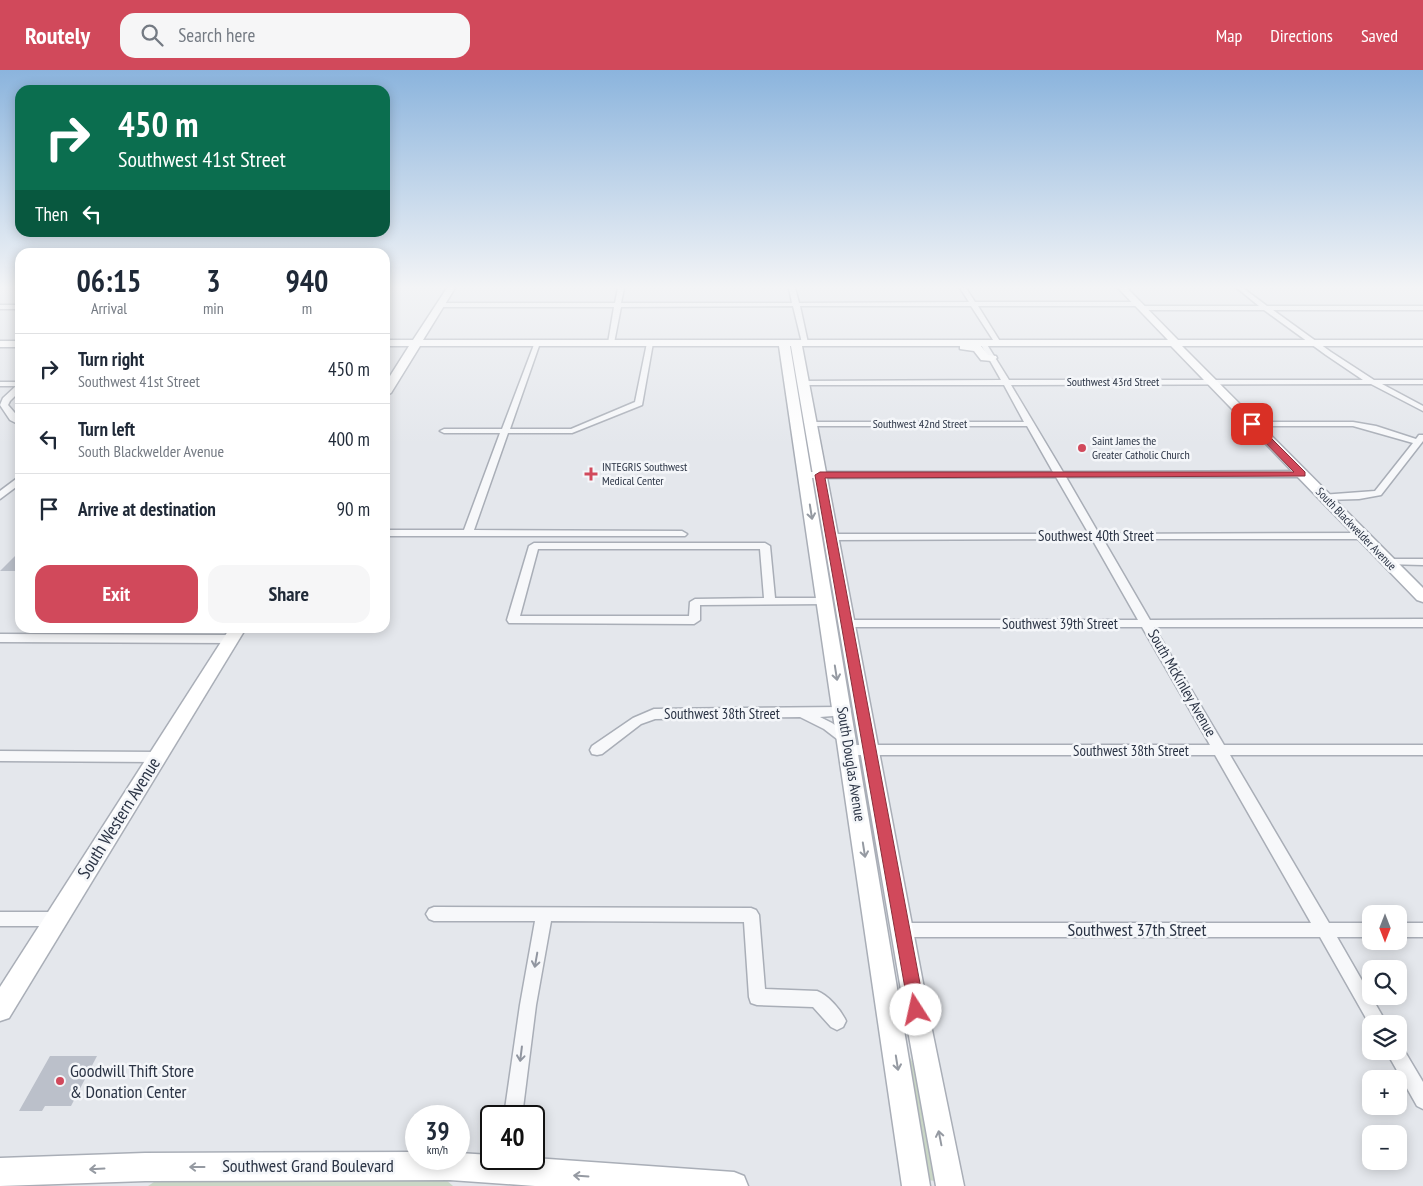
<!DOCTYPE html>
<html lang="en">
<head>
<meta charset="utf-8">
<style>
	body { margin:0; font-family:"PT Sans Narrow",sans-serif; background:#f6f6f7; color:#1f2937; height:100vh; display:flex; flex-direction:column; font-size:19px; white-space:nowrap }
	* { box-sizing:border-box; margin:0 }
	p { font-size:16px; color:#747a83 }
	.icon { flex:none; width:28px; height:28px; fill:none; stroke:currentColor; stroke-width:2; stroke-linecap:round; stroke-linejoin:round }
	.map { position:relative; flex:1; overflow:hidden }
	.side { position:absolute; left:15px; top:178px; width:375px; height:385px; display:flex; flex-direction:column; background:#fff; border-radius:15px; box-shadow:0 2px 12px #0003 }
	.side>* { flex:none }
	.guide { position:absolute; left:15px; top:15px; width:375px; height:152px; border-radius:15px; box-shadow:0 2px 12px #0003; background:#0b6e4f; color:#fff; overflow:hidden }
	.needle { width:32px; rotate:180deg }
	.controls { position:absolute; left:1362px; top:835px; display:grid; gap:10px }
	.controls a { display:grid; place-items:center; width:45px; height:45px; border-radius:10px; background:#fff; box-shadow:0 2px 12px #0003; font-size:25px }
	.speed { position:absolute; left:405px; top:1035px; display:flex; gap:10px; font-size:25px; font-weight:700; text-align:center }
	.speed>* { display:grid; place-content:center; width:65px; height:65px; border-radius:50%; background:#fff; box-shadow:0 2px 12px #0003; line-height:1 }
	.speed small { font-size:12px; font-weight:400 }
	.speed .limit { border:2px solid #111; border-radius:8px; background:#fff; color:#111 }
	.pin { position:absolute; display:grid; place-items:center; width:42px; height:42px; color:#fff; margin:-21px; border-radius:10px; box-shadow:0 2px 8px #0006 }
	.me { position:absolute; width:55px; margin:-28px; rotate:350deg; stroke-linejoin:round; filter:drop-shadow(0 0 4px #0008) }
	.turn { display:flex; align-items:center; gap:18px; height:105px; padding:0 20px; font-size:22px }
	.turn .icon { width:65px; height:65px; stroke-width:2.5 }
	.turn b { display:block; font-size:35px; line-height:42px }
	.then { display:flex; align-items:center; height:48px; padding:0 20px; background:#0003; gap:10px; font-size:19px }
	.eta { display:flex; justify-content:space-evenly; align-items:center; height:85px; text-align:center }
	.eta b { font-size:30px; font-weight:700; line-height:35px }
	.primary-button { display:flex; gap:10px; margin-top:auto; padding:10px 20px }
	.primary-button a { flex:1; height:58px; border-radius:15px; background:#d1495b; color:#fff; font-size:20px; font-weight:700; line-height:58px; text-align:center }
	.primary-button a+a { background:#f6f6f7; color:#1f2937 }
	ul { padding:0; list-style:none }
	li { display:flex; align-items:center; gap:15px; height:70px; padding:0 20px; border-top:1px solid #e0e1e3 }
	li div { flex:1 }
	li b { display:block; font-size:19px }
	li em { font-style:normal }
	header { display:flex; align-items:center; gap:30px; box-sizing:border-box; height:70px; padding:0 25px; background:#d1495b; color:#fff }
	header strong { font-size:24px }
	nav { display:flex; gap:28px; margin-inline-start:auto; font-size:18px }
	.search { width:350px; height:45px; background:#f6f6f7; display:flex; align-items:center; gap:12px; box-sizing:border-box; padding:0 18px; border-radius:15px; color:#747a83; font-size:19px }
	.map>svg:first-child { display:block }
	.green { fill:#c9d6c5 }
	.building { fill:#bbc0ca }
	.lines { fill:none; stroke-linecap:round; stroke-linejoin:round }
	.street-casing { stroke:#a9aeb7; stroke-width:3 }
	.secondary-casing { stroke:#a9aeb7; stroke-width:3 }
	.street { fill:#f7f8fa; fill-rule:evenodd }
	.secondary { fill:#fff; fill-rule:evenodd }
	.oneway { stroke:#959aa2 }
	.oneway2 { stroke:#9196a0 }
	.route { fill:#d1495b; stroke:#882f3b }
	.poi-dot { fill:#d1495b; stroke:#f4f6f9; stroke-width:2 }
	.labels { text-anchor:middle; stroke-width:5; stroke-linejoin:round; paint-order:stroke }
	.far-street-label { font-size:12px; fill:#2b3445; stroke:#f4f6f9 }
	.far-poi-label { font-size:12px; fill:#2b3445; stroke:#f4f6f9; text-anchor:start }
	.street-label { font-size:15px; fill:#2b3445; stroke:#f4f6f9 }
	.near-street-label { font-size:18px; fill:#2b3445; stroke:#f4f6f9 }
	.near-poi-label { font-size:18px; fill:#2b3445; stroke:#f4f6f9; text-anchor:start }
</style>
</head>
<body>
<header>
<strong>Routely</strong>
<div class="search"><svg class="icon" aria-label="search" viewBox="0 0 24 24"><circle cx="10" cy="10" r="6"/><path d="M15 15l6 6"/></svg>Search here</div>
<nav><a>Map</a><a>Directions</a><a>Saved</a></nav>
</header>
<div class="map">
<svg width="1423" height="1116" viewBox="0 0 1423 1116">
	<rect width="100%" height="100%" fill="#e4e7ec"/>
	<g class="green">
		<polygon points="904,966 906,967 909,985 921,1012 936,1111 927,1110"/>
		<polygon points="160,1108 445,1109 453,1116 148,1116"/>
	</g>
	<g class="building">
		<polygon points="20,481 20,501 0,501"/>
		<polygon points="50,986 97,986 71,1036 45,1036 42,1041 19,1041"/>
	</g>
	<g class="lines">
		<defs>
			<g id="street">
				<polygon points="618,218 624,218 621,233 792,233 789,218 795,218 799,233 969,232 960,218 966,218 975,232 1139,232 1142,234 1139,236 978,236 1001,273 998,275 995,273 971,236 800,236 808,273 805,275 802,273 793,236 621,237 614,273 611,275 608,273 614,237 440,237 437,235 440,233 615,233"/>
				<polygon points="1237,218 1243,218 1267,236 1423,236 1423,240 1273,240 1331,282 1374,310 1423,310 1423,314 1382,314 1423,336 1423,341 1371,314 1011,315 1063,402 1302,401 1306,404 1302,407 1066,407 1099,464 1362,463 1367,466 1362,469 1103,469 1150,550 1423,549 1423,557 1154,557 1224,675 1423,675 1423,685 1230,685 1329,853 1371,853 1371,867 1337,867 1387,954 1371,954 1371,957 1320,867 902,867 896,865 894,860 896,855 902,853 1311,853 1215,685 848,685 843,684 841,680 846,676 824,659 800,647 655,649 641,654 602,684 597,685 592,684 590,680 592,676 633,648 654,639 842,637 846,639 848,642 846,645 820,647 832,653 852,668 853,671 850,675 1210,675 1142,557 842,557 840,554 842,551 846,550 1138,550 1092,469 830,470 825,467 830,464 1089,464 1056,407 805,408 801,405 805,402 1053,402 1027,356 810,356 806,354 810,352 1024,352 1004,315 803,315 799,313 803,311 1001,310 980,273 983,271 986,273 1009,310 1363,310 1326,285 1264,240 1143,240 1140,238 1143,236 1259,236"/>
				<rect x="0" y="235" width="20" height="4"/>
				<polygon points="650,271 653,273 642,335 572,363 508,363 474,460 682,461 687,464 685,466 385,466 385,460 464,460 500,363 444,363 440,361 444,359 502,359 535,272 540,273 510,359 571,359 635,332 647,273"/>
				<polygon points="0,312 20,312 20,321 10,331 8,335 20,349 20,355 10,350 0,335 3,328 16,316 0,316"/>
				<polygon points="1249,352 1353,352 1376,356 1416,369 1419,365 1423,365 1423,371 1381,425 1359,429 1324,430 1321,429 1321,425 1375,421 1413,373 1353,356 1249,356"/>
				<polygon points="20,406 20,414 0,429 0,421"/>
				<path d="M534,473H765L770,476L775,528H825L830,531L825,534L700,535V550L694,554L509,553L507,550L529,476ZM538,479H760L764,528L695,529L690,532L689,546H520Z"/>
				<polygon points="1388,489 1423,489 1423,495 1384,494 1383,492"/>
				<polygon points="0,564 232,565 238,569 232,573 0,572"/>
				<polygon points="0,681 157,682 162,683 164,687 162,691 157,692 0,691"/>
				<path d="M434,837L751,838L756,840L759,845L765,919L817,921C828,925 841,940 846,951L843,957L837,960L831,957L813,937L757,935L751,933L749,927L744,852L551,851L536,935L522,1046H504L520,935L535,851H434L429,849L426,844L429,839Z"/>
				<polygon points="0,842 56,842 62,844 64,849 62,854 56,856 0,856"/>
				<rect x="1399" y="853" width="24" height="14"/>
				<polygon points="1399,974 1401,975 1423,1012 1423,1039 1417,1036 1386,981 1399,981"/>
			</g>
			<g id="secondary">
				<polygon points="447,218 455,218 423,270 1168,270 1118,218 1127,218 1178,270 1423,270 1423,276 1182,276 1423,518 1423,532 1417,530 1171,276 981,276 988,285 996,286 997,288 992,291 981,290 974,281 960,279 960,276 802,276 931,955 964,1116 936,1116 907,955 791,276 790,276 930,1116 902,1116 779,276 420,276 391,323 385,326 385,314 409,276 385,276 385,270 413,270"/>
				<rect x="0" y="271" width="20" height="6"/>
				<polygon points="230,558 246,558 9,948 0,951 0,917"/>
				<polygon points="416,1082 416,1089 459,1089 459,1083 491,1085 491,1089 534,1088 734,1102 744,1106 748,1116 535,1116 450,1110 145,1111 0,1116 0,1088 145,1083"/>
			</g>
		</defs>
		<use href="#street" class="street-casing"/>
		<use href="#secondary" class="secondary-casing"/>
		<use href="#street" class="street"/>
		<use href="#secondary" class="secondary"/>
	</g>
	<defs><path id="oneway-shaft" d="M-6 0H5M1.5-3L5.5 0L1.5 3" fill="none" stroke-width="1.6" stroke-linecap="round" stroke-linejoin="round" transform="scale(1.25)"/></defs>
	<g class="oneway">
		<use href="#oneway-shaft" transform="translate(811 442) rotate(81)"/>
		<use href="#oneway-shaft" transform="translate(836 603) rotate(81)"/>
		<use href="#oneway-shaft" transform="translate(864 780) rotate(81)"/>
		<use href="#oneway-shaft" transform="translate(897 993) rotate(81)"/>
		<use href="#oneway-shaft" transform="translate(940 1068) rotate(-101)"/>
		<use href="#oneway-shaft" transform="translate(197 1097) rotate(180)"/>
		<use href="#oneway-shaft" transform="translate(97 1099) rotate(177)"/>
		<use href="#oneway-shaft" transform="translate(581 1106) rotate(-176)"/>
	</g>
	<g class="oneway2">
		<use href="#oneway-shaft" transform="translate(536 890) rotate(100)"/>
		<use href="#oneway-shaft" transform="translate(521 984) rotate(97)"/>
	</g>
	<linearGradient id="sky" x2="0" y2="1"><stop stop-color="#8bb4dd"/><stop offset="0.58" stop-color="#f3f4f6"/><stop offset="1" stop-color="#f3f4f6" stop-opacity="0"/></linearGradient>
	<rect width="1423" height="374" fill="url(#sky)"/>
	<polygon class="route" points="1249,352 1255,352 1305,402 1305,406 825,408 925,940 922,947 916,949 910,947 815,405 820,402 1294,402 1249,356"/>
	<g class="poi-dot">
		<circle cx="1082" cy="378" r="5"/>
		<path d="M588.5 396.5h5v5h5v5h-5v5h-5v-5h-5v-5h5z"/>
		<circle cx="60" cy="1011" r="5"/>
	</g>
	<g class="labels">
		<g class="far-street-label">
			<text x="1113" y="316">Southwest 43rd Street</text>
			<text x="920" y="358">Southwest 42nd Street</text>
			<text transform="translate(1356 459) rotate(46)" y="4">South Blackwelder Avenue</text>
		</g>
		<g class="far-poi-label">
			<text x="1092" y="375">Saint James the<tspan x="1092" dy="14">Greater Catholic Church</tspan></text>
			<text x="602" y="401">INTEGRIS Southwest<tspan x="602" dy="14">Medical Center</tspan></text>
		</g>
		<g class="street-label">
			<text x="1096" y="471">Southwest 40th Street</text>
			<text x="1060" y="559">Southwest 39th Street</text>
			<text transform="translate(1182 613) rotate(60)" y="5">South McKinley Avenue</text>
			<text x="722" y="649">Southwest 38th Street</text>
			<text x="1131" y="686">Southwest 38th Street</text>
			<text transform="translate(851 694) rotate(81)" y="5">South Douglas Avenue</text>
		</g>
		<g class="near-street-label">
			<text transform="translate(119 748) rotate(-58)" y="6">South Western Avenue</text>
			<text x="1137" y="866">Southwest 37th Street</text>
			<text x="308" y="1102">Southwest Grand Boulevard</text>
		</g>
		<g class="near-poi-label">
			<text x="70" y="1007">Goodwill Thift Store<tspan x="70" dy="21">&amp; Donation Center</tspan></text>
		</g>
	</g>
</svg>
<div class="controls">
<a><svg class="needle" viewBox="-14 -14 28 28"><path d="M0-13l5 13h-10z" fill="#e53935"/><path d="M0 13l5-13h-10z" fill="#747a83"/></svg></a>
<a><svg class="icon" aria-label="search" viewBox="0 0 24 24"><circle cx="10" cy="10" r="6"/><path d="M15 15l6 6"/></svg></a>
<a><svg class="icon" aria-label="layers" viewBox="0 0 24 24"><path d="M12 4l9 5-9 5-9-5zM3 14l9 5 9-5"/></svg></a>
<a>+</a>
<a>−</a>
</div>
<div class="speed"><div>39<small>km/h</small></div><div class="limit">40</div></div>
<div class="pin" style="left:1252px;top:354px;background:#d93025"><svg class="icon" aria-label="arrive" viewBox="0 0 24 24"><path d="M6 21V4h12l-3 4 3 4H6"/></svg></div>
<svg class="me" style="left:916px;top:940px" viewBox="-20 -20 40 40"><circle r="19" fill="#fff"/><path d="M0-13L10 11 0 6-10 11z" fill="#d1495b"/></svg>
<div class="guide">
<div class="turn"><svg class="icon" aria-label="right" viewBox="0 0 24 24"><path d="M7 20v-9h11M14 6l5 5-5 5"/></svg><div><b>450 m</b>Southwest 41st Street</div></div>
<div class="then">Then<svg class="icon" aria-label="left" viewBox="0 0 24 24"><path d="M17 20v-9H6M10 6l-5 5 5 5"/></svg></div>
</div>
<section class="side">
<div class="eta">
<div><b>06:15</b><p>Arrival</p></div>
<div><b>3</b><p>min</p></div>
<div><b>940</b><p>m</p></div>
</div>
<ul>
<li><svg class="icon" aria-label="right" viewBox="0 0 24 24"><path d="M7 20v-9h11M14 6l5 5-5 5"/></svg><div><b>Turn right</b><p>Southwest 41st Street</p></div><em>450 m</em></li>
<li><svg class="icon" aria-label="left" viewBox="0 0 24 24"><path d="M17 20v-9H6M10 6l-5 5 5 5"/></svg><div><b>Turn left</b><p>South Blackwelder Avenue</p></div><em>400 m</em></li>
<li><svg class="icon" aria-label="arrive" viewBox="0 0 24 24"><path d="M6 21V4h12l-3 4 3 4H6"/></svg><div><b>Arrive at destination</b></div><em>90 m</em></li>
</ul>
<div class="primary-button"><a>Exit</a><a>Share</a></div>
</section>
</div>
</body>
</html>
